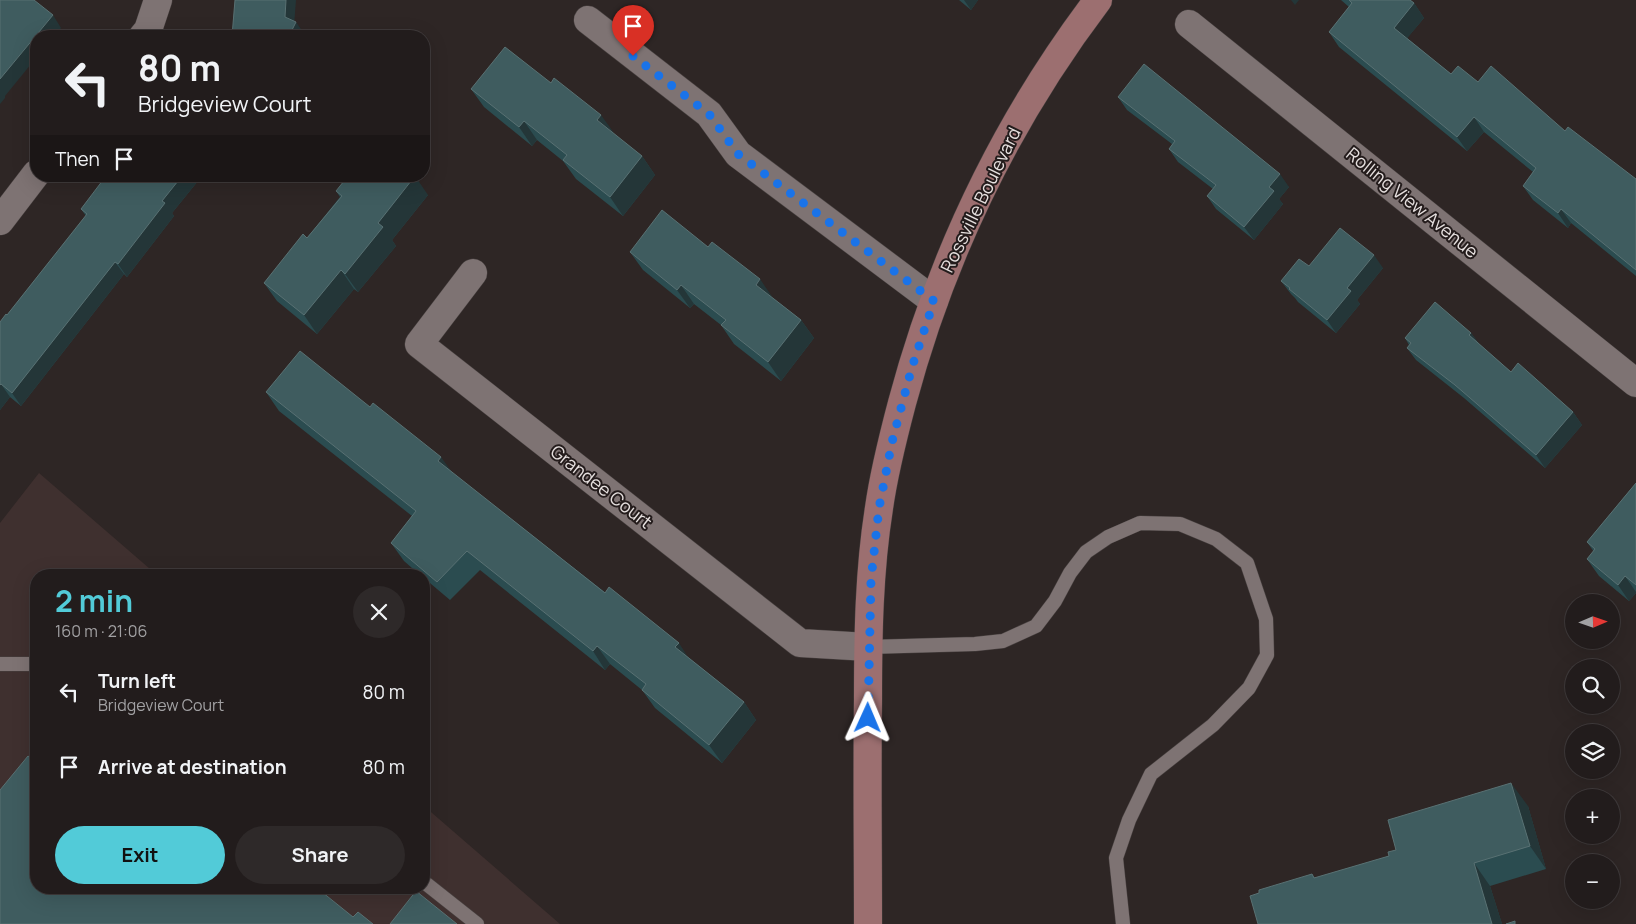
<!DOCTYPE html>
<html lang="en">
<head>
<meta charset="utf-8">
<style>
	body { margin:0; font-family:Manrope,sans-serif; background:#2e2929; color:#f1f3f6; height:100vh; display:flex; flex-direction:column; font-size:19px; white-space:nowrap }
	* { box-sizing:border-box; margin:0 }
	p { font-size:16px; color:#a2a1a3 }
	.icon { flex:none; width:28px; height:28px; fill:none; stroke:currentColor; stroke-width:2; stroke-linecap:round; stroke-linejoin:round }
	.map { position:relative; flex:1; overflow:hidden }
	.drawer { position:absolute; left:30px; top:569px; width:400px; height:325px; display:flex; flex-direction:column; background:#221c1c; border-radius:20px; box-shadow:0 5px 20px #0002,0 0 0 1px #3f3a3b }
	.drawer>* { flex:none }
	.hud { position:absolute; left:30px; top:30px; width:400px; height:152px; border-radius:20px; box-shadow:0 5px 20px #0002,0 0 0 1px #3f3a3b; background:#221c1c; color:#f1f3f6; overflow:hidden }
	.needle { width:32px; rotate:88deg }
	.buttons { position:absolute; left:1565px; top:594px; display:grid; gap:10px }
	.buttons a { display:grid; place-items:center; width:55px; height:55px; border-radius:50%; background:#221c1c; box-shadow:0 5px 20px #0002,0 0 0 1px #3f3a3b; font-size:25px }
	.pin { position:absolute; display:grid; place-items:center; width:42px; height:42px; color:#fff; margin:-51px -21px; border-radius:50% 50% 50% 0; rotate:-45deg; box-shadow:0 0 5px #0007 }
	.pin .icon { rotate:45deg }
	.me { position:absolute; width:55px; margin:-28px; rotate:1deg; stroke-linejoin:round; filter:drop-shadow(0 0 4px #0008) }
	.turn { display:flex; align-items:center; gap:18px; height:105px; padding:0 25px; font-size:22px }
	.turn .icon { width:65px; height:65px; stroke-width:2.5 }
	.turn b { display:block; font-size:35px; line-height:42px }
	.then { display:flex; align-items:center; height:48px; padding:0 25px; background:#0003; gap:10px; font-size:19px }
	.round { display:grid; place-items:center; flex:none; width:52px; height:52px; border-radius:26px; background:#2e2929 }
	.summary { display:flex; align-items:center; justify-content:space-between; height:85px; padding:0 25px }
	h1 { font-size:30px; font-weight:700; line-height:38px; color:#52cbd8 }
	.primary-button { display:flex; gap:10px; margin-top:auto; padding:10px 25px }
	.primary-button a { flex:1; height:58px; border-radius:30px; background:#52cbd8; color:#111; font-size:20px; font-weight:700; line-height:58px; text-align:center }
	.primary-button a+a { background:#2e2929; color:#f1f3f6 }
	ul { padding:0; list-style:none }
	li { display:flex; align-items:center; gap:15px; height:75px; padding:0 25px }
	li div { flex:1 }
	li b { display:block; font-size:19px }
	li em { font-style:normal }
	.map>svg:first-child { display:block }
	.built { fill:#3f302f }
	.lines { fill:none; stroke-linecap:round; stroke-linejoin:round }
	.service-casing { stroke:#484140; stroke-width:15 }
	.minor-casing { stroke:#484140; stroke-width:29 }
	.secondary-casing { stroke:#484140; stroke-width:29 }
	.service { stroke:#7e7373; stroke-width:14 }
	.minor { stroke:#7e7373; stroke-width:28 }
	.secondary { stroke:#9c6f70; stroke-width:28 }
	.wall { fill:#2b4c50 }
	.shaded-wall { fill:#243638 }
	.building { fill:#3f5c5f; stroke:#597173 }
	.route { stroke:#1a73e8; stroke-width:9; stroke-dasharray:0 16.2 }
	.labels { text-anchor:middle; stroke-width:4; stroke-linejoin:round; paint-order:stroke }
	.street-label { font-size:18px; fill:#e6e0df; stroke:#241c1c }
</style>
</head>
<body>
<div class="map">
<svg width="1636" height="924" viewBox="0 0 1636 924">
	<rect width="100%" height="100%" fill="#2e2625"/>
	<polygon class="built" points="39,473 157,575 36,575 36,888 424,888 424,806 560,924 0,924 0,523"/>
	<g class="lines">
		<defs>
			<g id="service">
				<polyline points="868,647 975,644 1003,641 1036,626 1055,601 1070,573 1086,552 1108,537 1140,523 1180,524 1216,539 1247,563 1266,619 1267,655 1249,688 1213,725 1151,774 1129,820 1116,858 1123,924"/>
				<polyline points="0,664 36,664"/>
				<polyline points="424,882 477,924"/>
			</g>
			<g id="minor">
				<polyline points="588,20 709,114 738,154 934,301"/>
				<polyline points="1189,24 1636,383"/>
				<polyline points="143,36 148,30 158,0"/>
				<polyline points="0,221 36,174"/>
				<polyline points="473,273 419,344 800,643 868,647"/>
			</g>
			<path id="secondary" d="M868,924C868,849 867,774 868,699C868,635 869,571 879,508C884,472 893,437 902,403C941,257 1007,120 1098,0"/>
		</defs>
		<use href="#service" class="service-casing"/>
		<use href="#minor" class="minor-casing"/>
		<use href="#secondary" class="secondary-casing"/>
		<use href="#service" class="service"/>
		<use href="#minor" class="minor"/>
		<use href="#secondary" class="secondary"/>
	</g>
	<g class="wall">
		<polygon points="959,0 978,0 971,10"/>
		<polygon points="1341,0 1410,0 1414,3 1424,18 1407,38 1451,74 1478,82 1565,131 1636,179 1636,276 1571,223 1568,228 1533,200 1523,186 1533,172 1484,132 1467,151 1339,47 1329,32 1349,7"/>
		<polygon points="471,89 614,134 642,156 655,175 623,216 576,179 563,161 537,140 532,146 484,107"/>
		<polygon points="1118,97 1289,187 1279,199 1283,204 1254,240 1216,209 1207,196 1213,189 1178,162 1169,149 1172,144 1127,110"/>
		<polygon points="111,176 202,176 172,213 174,216 127,277 124,274 21,406 10,397 0,410 0,322 7,315 86,216 81,209"/>
		<polygon points="336,191 428,195 392,240 396,246 358,292 354,289 317,334 277,301 264,283 307,238 340,197"/>
		<polygon points="630,252 773,298 801,320 814,338 781,381 734,344 721,325 694,304 690,308 643,270"/>
		<polygon points="1309,266 1383,268 1357,300 1360,304 1336,333 1298,302 1295,298 1291,294 1281,281"/>
		<polygon points="1471,333 1479,344 1511,372 1573,412 1582,425 1545,468 1464,398 1416,360 1407,348 1409,345 1405,338"/>
		<polygon points="266,392 451,472 689,658 744,702 756,720 722,763 655,708 642,690 610,664 605,670 480,570 450,600 424,578 424,575 420,575 404,561 391,543 412,516 279,411"/>
		<polygon points="1636,483 1636,593 1629,601 1599,576 1587,559 1594,552 1587,542"/>
		<polygon points="1528,806 1546,869 1490,886 1502,924 1258,924 1312,874 1315,878 1389,856"/>
	</g>
	<g class="shaded-wall">
		<polygon points="286,0 296,0 294,26 296,22 305,35 304,36 289,36 285,17"/>
		<polygon points="964,0 978,0 971,10"/>
		<polygon points="1291,0 1299,0 1295,5"/>
		<polygon points="1414,3 1424,18 1404,42 1394,28"/>
		<polygon points="53,15 61,28 54,36 36,36 36,58 5,96 5,98 0,104 0,79"/>
		<polygon points="601,115 614,133 597,120"/>
		<polygon points="1474,117 1484,132 1467,151 1457,137"/>
		<polygon points="524,121 537,140 532,146 519,127"/>
		<polygon points="642,156 655,175 623,216 610,197"/>
		<polygon points="1280,174 1289,187 1279,199 1283,204 1254,240 1244,227 1269,187"/>
		<polygon points="182,176 202,176 172,213 174,216 127,277 118,264 162,201"/>
		<polygon points="415,176 428,195 392,240 396,246 358,292 345,274 378,223"/>
		<polygon points="1561,209 1571,223 1568,228 1558,213"/>
		<polygon points="1374,255 1383,268 1357,300 1360,304 1336,333 1327,320 1347,288"/>
		<polygon points="115,262 124,274 21,406 12,393"/>
		<polygon points="341,270 354,289 317,334 304,315"/>
		<polygon points="760,279 773,298 756,285"/>
		<polygon points="681,285 694,304 690,308 677,290"/>
		<polygon points="801,320 814,338 781,381 768,362"/>
		<polygon points="1471,333 1480,345 1469,335"/>
		<polygon points="1,384 10,397 0,410 0,385"/>
		<polygon points="1573,412 1582,425 1545,468 1536,455"/>
		<polygon points="441,457 454,475 438,461"/>
		<polygon points="1625,576 1636,592 1636,593 1629,601 1618,585"/>
		<polygon points="679,643 691,662 675,647"/>
		<polygon points="597,646 610,664 605,670 593,651"/>
		<polygon points="744,702 756,720 722,763 709,745"/>
		<polygon points="1511,783 1528,806 1546,869 1530,846"/>
		<polygon points="1474,863 1490,886 1502,924 1492,924"/>
	</g>
	<g class="building">
		<polygon points="0,0 34,0 53,15 0,79"/>
		<polygon points="235,0 286,0 285,17 296,22 289,36 232,36"/>
		<polygon points="1349,0 1410,0 1414,3 1394,28 1451,74 1458,66 1478,82 1491,66 1565,131 1568,127 1636,179 1636,270 1561,209 1558,213 1523,186 1536,168 1474,117 1457,137 1329,32 1352,3"/>
		<polygon points="505,47 551,83 554,78 601,115 597,120 642,156 610,197 563,160 567,155 524,121 519,127 471,89"/>
		<polygon points="1144,64 1280,174 1269,187 1274,191 1244,227 1207,196 1216,185 1169,149 1175,141 1118,97"/>
		<polygon points="106,176 108,176 110,178 111,176 182,176 162,201 165,203 118,264 115,262 12,393 1,384 0,385 0,322 6,314 7,315 87,214 81,209"/>
		<polygon points="348,176 415,176 378,223 383,227 345,274 341,270 304,315 264,283 303,234 307,238 342,196 336,191"/>
		<polygon points="662,210 708,247 712,242 760,279 756,285 801,320 768,362 721,325 726,320 681,285 677,290 630,252"/>
		<polygon points="1340,228 1374,255 1347,288 1351,291 1327,320 1289,289 1290,288 1281,281 1299,259 1309,266"/>
		<polygon points="1435,302 1471,333 1469,335 1511,372 1518,363 1573,412 1536,455 1455,385 1407,348 1411,343 1405,338"/>
		<polygon points="300,351 370,407 373,403 441,457 438,461 605,593 609,587 679,643 675,647 744,702 709,745 642,690 646,684 597,646 593,651 467,551 437,582 391,543 416,511 266,392"/>
		<polygon points="1636,483 1636,585 1625,576 1618,585 1587,559 1595,549 1587,542"/>
		<polygon points="28,756 36,762 36,888 317,888 353,917 358,912 373,924 0,924 0,790"/>
		<polygon points="1511,783 1530,846 1474,863 1492,924 1258,924 1250,896 1259,893 1259,890 1312,874 1314,878 1389,856 1388,852 1396,850 1388,820"/>
		<polygon points="416,891 457,924 390,924"/>
		<polygon points="1515,921 1515,924 1506,924"/>
	</g>
	<g class="lines">
		<polyline class="route" points="633,56 709,114 738,154 934,301 912,367 892,442 879,508 871,580 868,718"/>
	</g>
	<g class="labels">
		<g class="street-label">
			<text transform="translate(981 200) rotate(-64)" y="6">Rossville Boulevard</text>
			<text transform="translate(1412 203) rotate(39)" y="6">Rolling View Avenue</text>
			<text transform="translate(601 487) rotate(38)" y="6">Grandee Court</text>
		</g>
	</g>
</svg>
<div class="buttons">
<a><svg class="needle" viewBox="-14 -14 28 28"><path d="M0-13l5 13h-10z" fill="#e53935"/><path d="M0 13l5-13h-10z" fill="#a2a1a3"/></svg></a>
<a><svg class="icon" aria-label="search" viewBox="0 0 24 24"><circle cx="10" cy="10" r="6"/><path d="M15 15l6 6"/></svg></a>
<a><svg class="icon" aria-label="layers" viewBox="0 0 24 24"><path d="M12 4l9 5-9 5-9-5zM3 14l9 5 9-5"/></svg></a>
<a>+</a>
<a>−</a>
</div>
<div class="pin" style="left:633px;top:56px;background:#d93025"><svg class="icon" aria-label="arrive" viewBox="0 0 24 24"><path d="M6 21V4h12l-3 4 3 4H6"/></svg></div>
<svg class="me" style="left:868px;top:718px" viewBox="-20 -20 40 40"><path d="M0-17L14 15 0 8-14 15z" fill="#1a73e8" stroke="#fff" stroke-width="4"/></svg>
<div class="hud">
<div class="turn"><svg class="icon" aria-label="left" viewBox="0 0 24 24"><path d="M17 20v-9H6M10 6l-5 5 5 5"/></svg><div><b>80 m</b>Bridgeview Court</div></div>
<div class="then">Then<svg class="icon" aria-label="arrive" viewBox="0 0 24 24"><path d="M6 21V4h12l-3 4 3 4H6"/></svg></div>
</div>
<section class="drawer">
<div class="summary"><div><h1>2 min</h1><p>160 m · 21:06</p></div><a class="round"><svg class="icon" aria-label="close" viewBox="0 0 24 24"><path d="M6 6l12 12M18 6L6 18"/></svg></a></div>
<ul>
<li><svg class="icon" aria-label="left" viewBox="0 0 24 24"><path d="M17 20v-9H6M10 6l-5 5 5 5"/></svg><div><b>Turn left</b><p>Bridgeview Court</p></div><em>80 m</em></li>
<li><svg class="icon" aria-label="arrive" viewBox="0 0 24 24"><path d="M6 21V4h12l-3 4 3 4H6"/></svg><div><b>Arrive at destination</b></div><em>80 m</em></li>
</ul>
<div class="primary-button"><a>Exit</a><a>Share</a></div>
</section>
</div>
</body>
</html>
